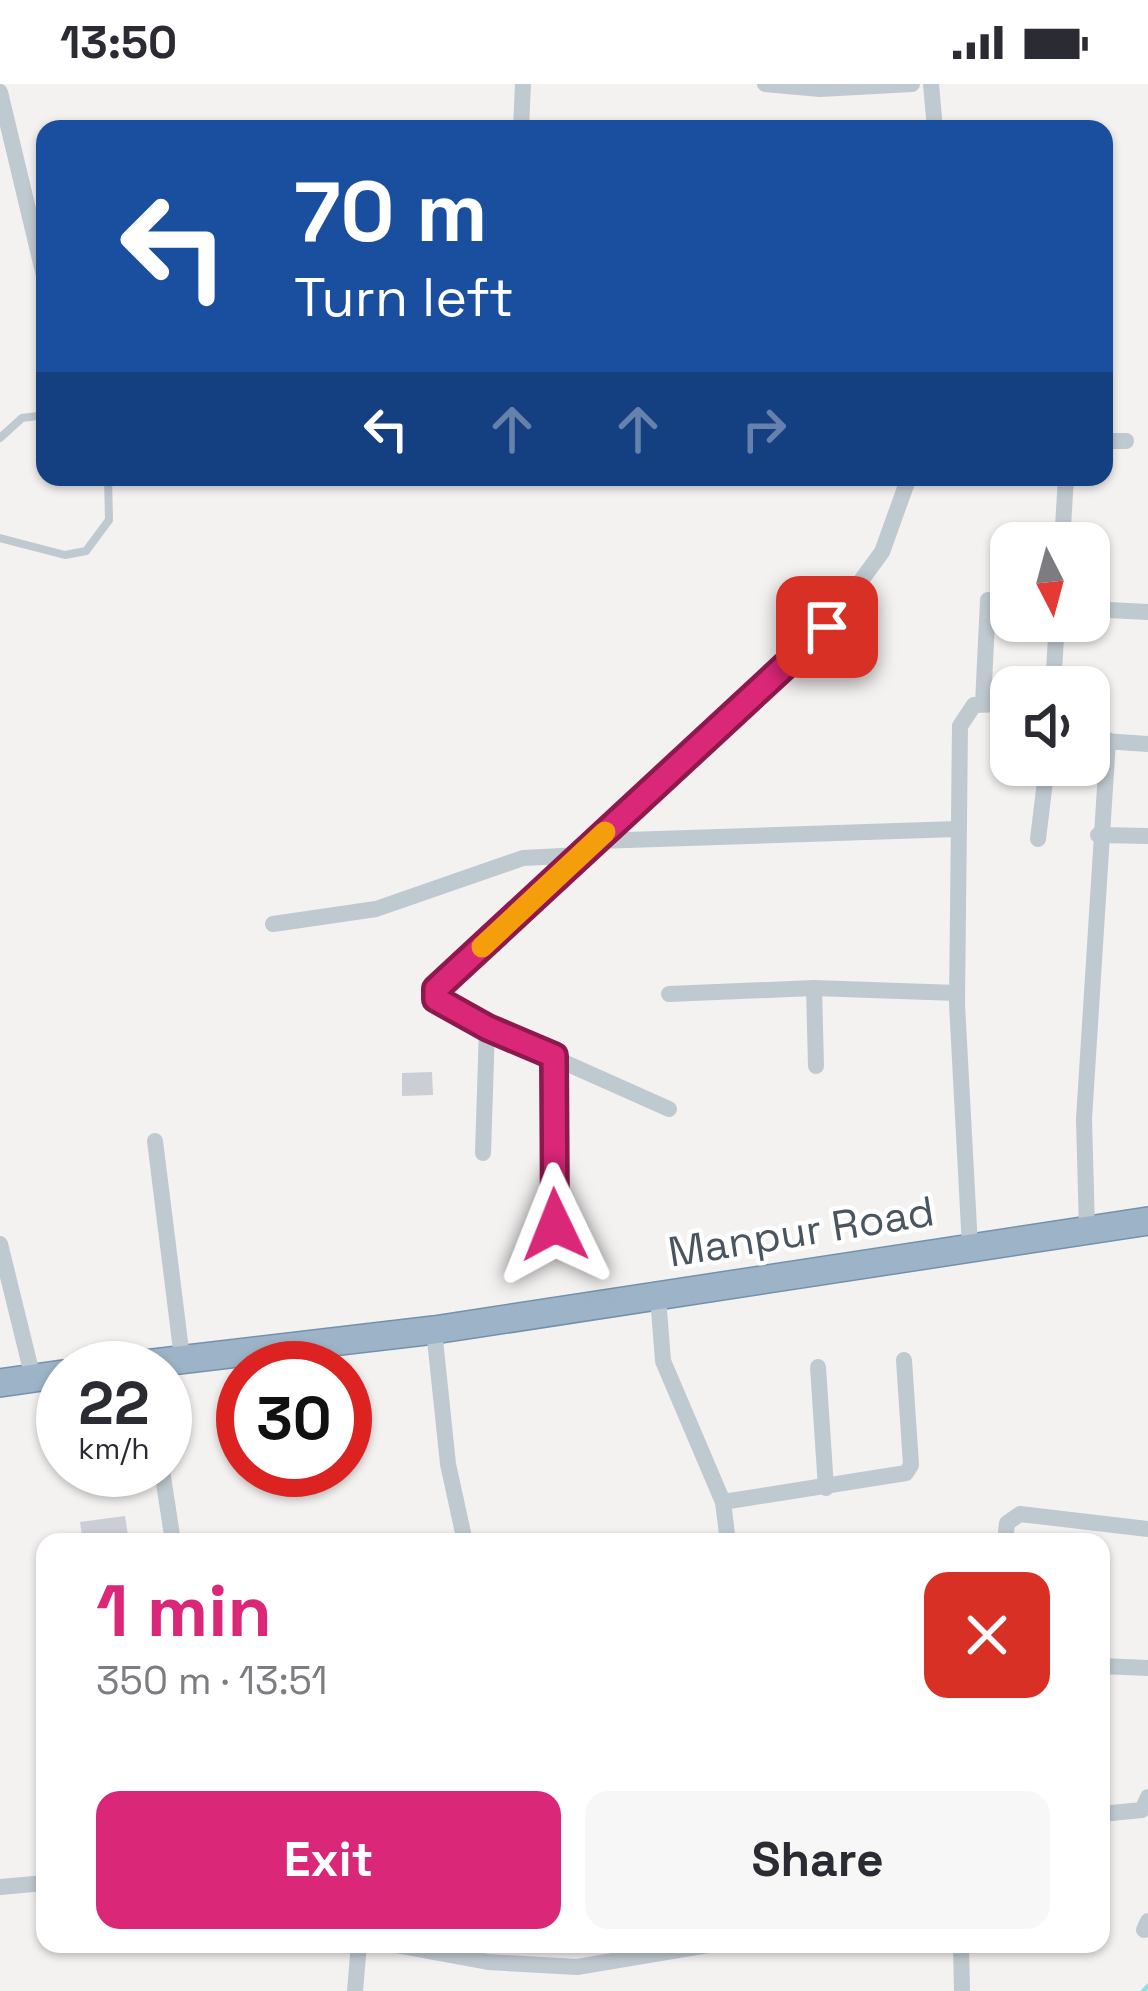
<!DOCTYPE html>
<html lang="en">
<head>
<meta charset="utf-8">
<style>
	body { margin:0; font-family:"Space Grotesk",sans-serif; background:#f7f7f7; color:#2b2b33; height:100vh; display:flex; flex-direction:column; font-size:45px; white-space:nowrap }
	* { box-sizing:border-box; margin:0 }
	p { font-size:39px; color:#7c7c81 }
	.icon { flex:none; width:66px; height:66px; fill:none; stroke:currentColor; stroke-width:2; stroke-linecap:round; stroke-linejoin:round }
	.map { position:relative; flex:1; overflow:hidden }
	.drawer { position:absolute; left:36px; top:1449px; width:1074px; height:420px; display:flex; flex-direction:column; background:#fff; border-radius:24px; box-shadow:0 3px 9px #0004 }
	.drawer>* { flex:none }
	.hud { position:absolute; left:36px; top:36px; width:1077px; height:366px; border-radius:24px; box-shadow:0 3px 9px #0004; background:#1a4fa0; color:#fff; overflow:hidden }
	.needle { width:78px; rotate:174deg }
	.fabs { position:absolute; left:990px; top:438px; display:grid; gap:24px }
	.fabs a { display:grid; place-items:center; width:120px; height:120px; border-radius:24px; background:#fff; box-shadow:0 3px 9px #0004; font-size:60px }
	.speed { position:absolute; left:36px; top:1257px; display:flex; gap:24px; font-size:60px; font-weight:700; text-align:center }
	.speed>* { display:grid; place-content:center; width:156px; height:156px; border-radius:50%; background:#fff; box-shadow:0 3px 9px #0004; line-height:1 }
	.speed small { font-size:30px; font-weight:400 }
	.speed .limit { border:18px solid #d22; background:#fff; color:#111 }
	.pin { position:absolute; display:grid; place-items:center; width:102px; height:102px; color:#fff; margin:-51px; border-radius:24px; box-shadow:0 6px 18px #0006 }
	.me { position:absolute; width:132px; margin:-66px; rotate:358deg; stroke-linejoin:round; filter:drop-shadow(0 0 9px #0008) }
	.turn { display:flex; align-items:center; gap:42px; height:252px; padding:0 60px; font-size:54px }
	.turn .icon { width:156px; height:156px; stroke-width:2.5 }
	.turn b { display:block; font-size:84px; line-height:102px }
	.lanes { display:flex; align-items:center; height:114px; padding:0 60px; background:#0003; justify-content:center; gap:60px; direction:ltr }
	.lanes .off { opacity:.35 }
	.round { display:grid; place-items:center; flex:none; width:126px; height:126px; border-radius:24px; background:#f7f7f7 }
	.overview { display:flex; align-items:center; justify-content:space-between; height:204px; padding:0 60px }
	h1 { font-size:72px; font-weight:800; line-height:90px; color:#db2777 }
	.action { display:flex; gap:24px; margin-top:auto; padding:24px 60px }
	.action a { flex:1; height:138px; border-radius:24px; background:#db2777; color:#fff; font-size:48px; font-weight:800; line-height:138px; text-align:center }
	.action a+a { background:#f7f7f7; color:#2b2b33 }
	.status { display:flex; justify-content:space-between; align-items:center; height:84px; padding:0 60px; background:#fff; direction:ltr }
	.status svg { height:33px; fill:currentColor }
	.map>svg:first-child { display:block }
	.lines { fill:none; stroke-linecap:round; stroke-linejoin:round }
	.stream { stroke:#8dddee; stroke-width:4.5 }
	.building { fill:#cbced4 }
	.trunk-casing { stroke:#7491ac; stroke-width:30 }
	.service { stroke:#bfc9d0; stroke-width:8 }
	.minor { stroke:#bfc9d0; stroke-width:16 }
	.trunk { stroke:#9db4c8; stroke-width:27 }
	.route-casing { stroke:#8e194d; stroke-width:30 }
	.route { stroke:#db2777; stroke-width:21 }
	.slow { stroke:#f59e0b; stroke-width:21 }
	.labels { text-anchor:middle; stroke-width:9; stroke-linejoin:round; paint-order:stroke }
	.street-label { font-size:42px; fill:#49555f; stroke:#fff }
</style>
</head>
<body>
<div class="status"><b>13:50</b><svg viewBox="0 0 49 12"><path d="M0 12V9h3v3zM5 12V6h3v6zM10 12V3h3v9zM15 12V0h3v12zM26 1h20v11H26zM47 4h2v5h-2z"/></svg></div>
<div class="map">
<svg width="1148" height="1907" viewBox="0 0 1148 1907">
	<rect width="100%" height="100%" fill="#f4f1f1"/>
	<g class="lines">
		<polyline class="stream" points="1143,1907 1148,1902"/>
	</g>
	<g class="building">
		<polygon points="432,988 433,1011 402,1012 402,989"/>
		<polygon points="125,1432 129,1458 83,1458 80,1438"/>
	</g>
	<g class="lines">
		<defs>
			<g id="trunk">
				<polyline points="111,1284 434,1246 1148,1137"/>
				<polyline points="0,1299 63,1290"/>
			</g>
		</defs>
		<use href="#trunk" class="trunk-casing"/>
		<g class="service">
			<polyline points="0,354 22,334 45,331"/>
			<polyline points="0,454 65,471 86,467 109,436 108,393"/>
		</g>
		<g class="minor">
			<polyline points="765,0 820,5 912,0"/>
			<polyline points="931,0 935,45"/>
			<polyline points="0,8 45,196"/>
			<polyline points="521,45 523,0"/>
			<polyline points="1104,357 1126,357"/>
			<polyline points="1062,459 1066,393"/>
			<polyline points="1089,525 1148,528"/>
			<polyline points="1053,603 1057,537"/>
			<polyline points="983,620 988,516"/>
			<polyline points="1089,656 1148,660"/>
			<polyline points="1098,751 1148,752"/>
			<polyline points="1038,755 1047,681"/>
			<polyline points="597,757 957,745"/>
			<polyline points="273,840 376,825 523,774 582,771"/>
			<polyline points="814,904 816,982"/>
			<polyline points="669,910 814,904 957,909"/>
			<polyline points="554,972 555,1140"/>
			<polyline points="669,1025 487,944 437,915 436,905 827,543 882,468 909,393"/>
			<polyline points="155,1057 182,1274"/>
			<polyline points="483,1069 487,944"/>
			<polyline points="1087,1146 1084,1035 1108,656"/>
			<polyline points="0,1160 33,1294"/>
			<polyline points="970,1163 957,920 960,642 974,621 1011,620"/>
			<polyline points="658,1213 663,1277 723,1418 728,1458"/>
			<polyline points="434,1246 448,1380 465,1458"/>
			<polyline points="818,1283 826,1404"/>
			<polyline points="162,1386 173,1458"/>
			<polyline points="723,1418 906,1389 911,1381 904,1276"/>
			<polyline points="1005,1458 1007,1439 1020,1430 1148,1445"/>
			<polyline points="1101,1582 1148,1584"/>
			<polyline points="1101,1730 1142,1726 1148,1713"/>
			<polyline points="0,1803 45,1799"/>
			<polyline points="1144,1846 1148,1837"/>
			<polyline points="390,1860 488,1878 577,1883 714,1860"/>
			<polyline points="961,1860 962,1907"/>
			<polyline points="355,1907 359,1860"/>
		</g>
		<use href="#trunk" class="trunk"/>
	</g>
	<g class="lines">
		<defs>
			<polyline id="route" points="555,1141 554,972 488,944 436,915 436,905 827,543"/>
		</defs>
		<use href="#route" class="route-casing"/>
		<use href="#route" class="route"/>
		<polyline class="slow" points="482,863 605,748"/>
	</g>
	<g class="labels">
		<g class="street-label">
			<text transform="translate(801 1147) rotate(-9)" y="15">Manpur Road</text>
		</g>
	</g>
</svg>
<div class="fabs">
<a><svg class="needle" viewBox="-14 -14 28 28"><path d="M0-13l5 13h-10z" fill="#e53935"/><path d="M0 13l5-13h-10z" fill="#7c7c81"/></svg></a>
<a><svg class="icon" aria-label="sound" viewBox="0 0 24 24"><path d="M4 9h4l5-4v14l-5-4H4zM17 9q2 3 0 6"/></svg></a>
</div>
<div class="speed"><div>22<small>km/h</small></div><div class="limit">30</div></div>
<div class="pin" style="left:827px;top:543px;background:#d93025"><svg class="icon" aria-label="arrive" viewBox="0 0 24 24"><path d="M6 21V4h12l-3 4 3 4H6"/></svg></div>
<svg class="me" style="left:555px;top:1141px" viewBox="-20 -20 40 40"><path d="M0-17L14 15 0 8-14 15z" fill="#db2777" stroke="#fff" stroke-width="4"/></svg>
<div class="hud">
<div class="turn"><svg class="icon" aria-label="left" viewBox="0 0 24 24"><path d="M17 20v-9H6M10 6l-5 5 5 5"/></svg><div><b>70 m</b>Turn left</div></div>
<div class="lanes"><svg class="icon" aria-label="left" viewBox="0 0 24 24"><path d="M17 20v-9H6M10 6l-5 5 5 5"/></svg><svg class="icon off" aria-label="ahead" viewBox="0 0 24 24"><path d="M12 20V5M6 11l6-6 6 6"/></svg><svg class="icon off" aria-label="ahead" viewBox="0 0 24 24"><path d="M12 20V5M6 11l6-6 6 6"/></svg><svg class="icon off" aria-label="right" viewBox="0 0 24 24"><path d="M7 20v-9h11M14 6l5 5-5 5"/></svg></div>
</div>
<section class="drawer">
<div class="overview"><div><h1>1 min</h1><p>350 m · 13:51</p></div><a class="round" style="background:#d93025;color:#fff"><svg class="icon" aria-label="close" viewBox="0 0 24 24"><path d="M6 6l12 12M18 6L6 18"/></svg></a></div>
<div class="action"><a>Exit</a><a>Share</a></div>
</section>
</div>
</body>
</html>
